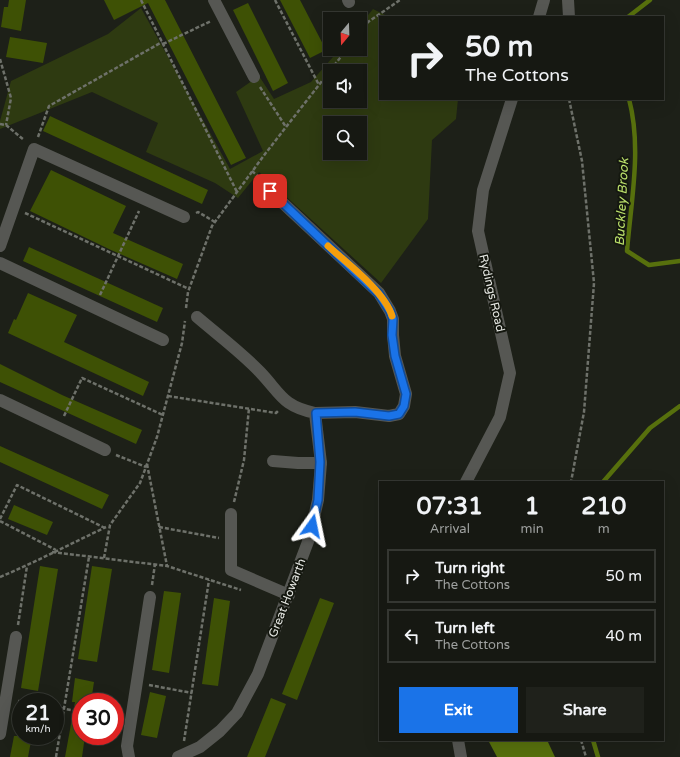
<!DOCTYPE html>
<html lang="en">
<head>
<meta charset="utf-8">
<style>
	body { margin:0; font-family:"Varela Round",sans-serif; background:#1f211b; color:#f1f3f6; height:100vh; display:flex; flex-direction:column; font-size:15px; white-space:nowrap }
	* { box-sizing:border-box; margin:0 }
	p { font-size:13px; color:#9ea09f }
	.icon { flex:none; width:22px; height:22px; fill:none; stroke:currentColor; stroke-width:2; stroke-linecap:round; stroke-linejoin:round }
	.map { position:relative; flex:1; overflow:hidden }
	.sheet { position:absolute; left:379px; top:481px; width:285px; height:260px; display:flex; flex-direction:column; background:#161812; border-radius:0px; box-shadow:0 4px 16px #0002,0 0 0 1px #353732 }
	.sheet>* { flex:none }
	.top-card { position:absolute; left:379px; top:16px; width:285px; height:84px; border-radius:0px; box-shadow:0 4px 16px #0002,0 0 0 1px #353732; background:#161812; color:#f1f3f6; overflow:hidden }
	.needle { width:26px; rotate:199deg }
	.fabs { position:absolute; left:323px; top:12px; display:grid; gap:8px }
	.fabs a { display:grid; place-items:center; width:44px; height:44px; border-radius:0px; background:#161812; box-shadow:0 4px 16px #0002,0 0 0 1px #353732; font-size:20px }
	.speed { position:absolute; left:12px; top:693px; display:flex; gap:8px; font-size:20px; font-weight:700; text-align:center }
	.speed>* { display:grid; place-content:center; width:52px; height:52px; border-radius:50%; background:#161812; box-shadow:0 4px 16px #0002,0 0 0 1px #353732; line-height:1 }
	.speed small { font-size:10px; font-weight:400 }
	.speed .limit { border:6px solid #d22; background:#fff; color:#111 }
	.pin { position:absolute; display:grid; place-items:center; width:34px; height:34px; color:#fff; margin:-17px; border-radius:8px; box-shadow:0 2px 6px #0006 }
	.me { position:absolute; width:44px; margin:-22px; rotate:12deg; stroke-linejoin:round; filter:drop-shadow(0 0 3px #0008) }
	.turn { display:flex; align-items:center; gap:14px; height:84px; padding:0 20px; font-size:18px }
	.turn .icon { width:52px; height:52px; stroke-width:2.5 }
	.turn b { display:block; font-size:28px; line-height:34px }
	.eta { display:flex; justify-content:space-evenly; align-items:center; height:68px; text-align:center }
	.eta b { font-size:24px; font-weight:700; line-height:28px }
	.action { display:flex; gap:8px; margin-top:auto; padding:8px 20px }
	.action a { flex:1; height:46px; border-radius:0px; background:#1a73e8; color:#fff; font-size:16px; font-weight:700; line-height:46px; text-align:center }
	.action a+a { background:#1f211b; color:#f1f3f6 }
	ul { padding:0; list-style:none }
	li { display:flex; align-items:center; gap:12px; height:54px; margin:0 8px 6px; padding:0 12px; border:2px solid #353732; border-radius:0px }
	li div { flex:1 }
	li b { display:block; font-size:15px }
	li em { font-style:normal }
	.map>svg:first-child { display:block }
	.green { fill:#2e3a11; fill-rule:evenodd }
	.water { fill:#57700d }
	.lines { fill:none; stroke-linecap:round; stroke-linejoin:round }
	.stream { stroke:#57700d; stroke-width:4.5 }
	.building { fill:#3e5105 }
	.path { stroke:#6e716a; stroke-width:2.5; stroke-dasharray:4 2; stroke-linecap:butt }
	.minor { stroke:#565753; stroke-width:12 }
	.route-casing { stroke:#114b97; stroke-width:10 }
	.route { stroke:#1a73e8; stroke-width:7 }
	.slow { stroke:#f59e0b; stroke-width:7 }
	.labels { text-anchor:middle; stroke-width:4; stroke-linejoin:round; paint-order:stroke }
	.street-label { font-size:12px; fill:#e3e5e0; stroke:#14170f }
	.water-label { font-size:13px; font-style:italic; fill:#bde26c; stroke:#14170f }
</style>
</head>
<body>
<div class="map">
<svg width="680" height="757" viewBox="0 0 680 757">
	<rect width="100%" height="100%" fill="#1d2018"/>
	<path class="green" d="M141,8L230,169L263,151L236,92L259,76L274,99L311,82L340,49H360V25L373,9L389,17H380V99H458L456,119L432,140L428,219L381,283L259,172L238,198L215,183L146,152L158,123L92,92L0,129V121L11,81L108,34ZM330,71H360V101H330ZM330,123H360V153H330Z"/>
	<polygon class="water" points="488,740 547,740 555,757 497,757"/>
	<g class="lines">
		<g class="stream">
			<polyline points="628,17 650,0"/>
			<path d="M629,99C642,148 631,201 627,251L649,265L680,261"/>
			<polyline points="603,482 650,428 680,406"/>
			<polyline points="593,740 598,757"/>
		</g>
	</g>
	<g class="building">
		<polygon points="9,0 26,0 21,31 1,27 4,7 8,7"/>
		<polygon points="104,0 165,0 246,158 231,165 148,3 114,20"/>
		<polygon points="280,0 300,0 326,50 310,58"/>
		<polygon points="248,3 288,83 273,91 233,10"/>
		<polygon points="10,37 47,43 43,63 6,57"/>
		<polygon points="50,116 208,190 202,204 43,131"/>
		<polygon points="51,170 126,206 113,233 183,264 177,279 111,250 30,211"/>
		<polygon points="29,247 163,308 157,322 23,261"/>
		<polygon points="28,293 77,315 64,342 149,382 143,396 8,333 14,319 16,320"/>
		<polygon points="0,364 62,395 142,430 136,444 0,382"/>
		<polygon points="0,446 109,495 102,509 0,462"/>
		<polygon points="14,505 53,522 47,535 8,519"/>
		<polygon points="40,566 58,569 38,691 21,688"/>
		<polygon points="92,566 112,569 97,662 78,659"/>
		<polygon points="164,591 181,593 169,673 152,670"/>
		<polygon points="214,598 230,601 218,686 202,684"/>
		<polygon points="320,598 334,603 297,700 282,694"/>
		<polygon points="75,678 94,682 91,702 81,702 81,736 85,736 82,757 65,757 75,702 72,702"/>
		<polygon points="150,692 166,696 157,738 141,735"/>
		<polygon points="271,698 286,704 265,757 247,757"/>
		<polygon points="14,736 32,736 28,757 10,757"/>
	</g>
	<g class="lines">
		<g class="path">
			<polyline points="141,0 237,192"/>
			<polyline points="275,0 319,85"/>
			<polyline points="356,12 365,26"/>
			<polyline points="360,33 368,22 400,0"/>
			<polyline points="163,44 211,21"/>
			<polyline points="0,59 11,98 6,125"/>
			<polyline points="260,87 286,127"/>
			<polyline points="569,99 582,161 594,283 584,412 571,482"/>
			<polyline points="0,124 6,125 24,140"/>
			<polyline points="38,137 49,106 162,42"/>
			<polyline points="252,171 263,181"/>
			<polyline points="25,213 189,289"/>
			<polyline points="196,213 198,212 215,222"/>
			<polyline points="100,295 139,211"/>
			<polyline points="186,308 188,292 212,226 265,154 347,49"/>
			<polyline points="168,396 276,413 278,411"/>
			<polyline points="64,416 82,378 163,415"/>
			<polyline points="116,455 146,467"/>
			<polyline points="147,464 167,566"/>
			<polyline points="234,502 244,460 249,408"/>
			<polyline points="0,519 17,485 105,528"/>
			<polyline points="0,521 56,550"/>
			<polyline points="159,527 219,538"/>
			<polyline points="52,552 167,566 241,590"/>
			<polyline points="104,558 110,525 140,483 157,437 182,343 185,321"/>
			<path d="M0,577C36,562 70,544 106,527"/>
			<polyline points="152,585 155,564"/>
			<polyline points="18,625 27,566"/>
			<polyline points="149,685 192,693"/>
			<polyline points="18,701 25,702"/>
			<polyline points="55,707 81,712"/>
			<polyline points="581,740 586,757"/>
			<polyline points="184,741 209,580"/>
			<polyline points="56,757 89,557"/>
		</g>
		<g class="minor">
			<polyline points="214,0 254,77"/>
			<polyline points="348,0 349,2"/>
			<polyline points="568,0 569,17"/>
			<polyline points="539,17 544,0"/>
			<polyline points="270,191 379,293 390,311 393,319 393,335 395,356 406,394 404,406 399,414 389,416 355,412 315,413"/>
			<polyline points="0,246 34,149 184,217"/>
			<polyline points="0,263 163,340"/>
			<polyline points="0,400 105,450"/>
			<polyline points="273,461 298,463 321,463"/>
			<polyline points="466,482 500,417 510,373 478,231 483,190 512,99"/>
			<polyline points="231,514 231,570 289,595"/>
			<polyline points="0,734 16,637"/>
			<polyline points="458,740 461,757"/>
			<polyline points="129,757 127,746 150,597"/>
			<path d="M178,757L200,747L220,731L237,713L258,674L309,539L318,500L321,463L315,413C282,406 281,394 260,372C241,352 218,335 197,317"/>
		</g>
	</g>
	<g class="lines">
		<defs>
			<polyline id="route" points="270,191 379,294 390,311 393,319 392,335 395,356 406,394 404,406 399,414 389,416 355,412 316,413 320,462 318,500 312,526"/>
		</defs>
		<use href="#route" class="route-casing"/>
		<use href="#route" class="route"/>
		<path class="slow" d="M328,246C347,263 385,292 392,316"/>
	</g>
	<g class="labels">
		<g class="street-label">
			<text transform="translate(492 293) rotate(77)" y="4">Rydings Road</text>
			<text transform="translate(287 598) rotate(-69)" y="4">Great Howarth</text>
		</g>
		<g class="water-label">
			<text transform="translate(621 202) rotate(-87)" y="5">Buckley Brook</text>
		</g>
	</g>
</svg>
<div class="fabs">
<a><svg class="needle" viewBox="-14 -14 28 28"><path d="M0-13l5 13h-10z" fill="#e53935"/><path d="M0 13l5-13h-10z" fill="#9ea09f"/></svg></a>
<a><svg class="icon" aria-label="sound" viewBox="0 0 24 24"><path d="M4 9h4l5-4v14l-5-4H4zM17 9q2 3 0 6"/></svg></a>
<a><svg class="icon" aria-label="search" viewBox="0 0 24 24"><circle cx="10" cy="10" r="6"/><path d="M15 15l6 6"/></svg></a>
</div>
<div class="speed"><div>21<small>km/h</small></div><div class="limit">30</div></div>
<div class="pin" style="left:270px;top:191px;background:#d93025"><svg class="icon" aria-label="arrive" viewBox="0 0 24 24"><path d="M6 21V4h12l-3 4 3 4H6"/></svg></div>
<svg class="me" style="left:312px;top:526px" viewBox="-20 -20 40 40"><path d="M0-17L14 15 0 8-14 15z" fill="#1a73e8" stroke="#fff" stroke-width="4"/></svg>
<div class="top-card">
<div class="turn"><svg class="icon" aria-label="right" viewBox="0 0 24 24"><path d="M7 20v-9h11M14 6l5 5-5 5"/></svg><div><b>50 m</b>The Cottons</div></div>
</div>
<section class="sheet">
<div class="eta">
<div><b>07:31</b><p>Arrival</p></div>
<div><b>1</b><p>min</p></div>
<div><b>210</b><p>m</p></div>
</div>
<ul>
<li><svg class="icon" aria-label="right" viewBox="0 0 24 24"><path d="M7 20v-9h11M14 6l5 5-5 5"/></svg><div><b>Turn right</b><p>The Cottons</p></div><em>50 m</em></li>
<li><svg class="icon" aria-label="left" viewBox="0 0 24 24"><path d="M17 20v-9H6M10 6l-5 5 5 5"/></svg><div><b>Turn left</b><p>The Cottons</p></div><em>40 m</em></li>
</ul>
<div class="action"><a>Exit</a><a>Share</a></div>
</section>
</div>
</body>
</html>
